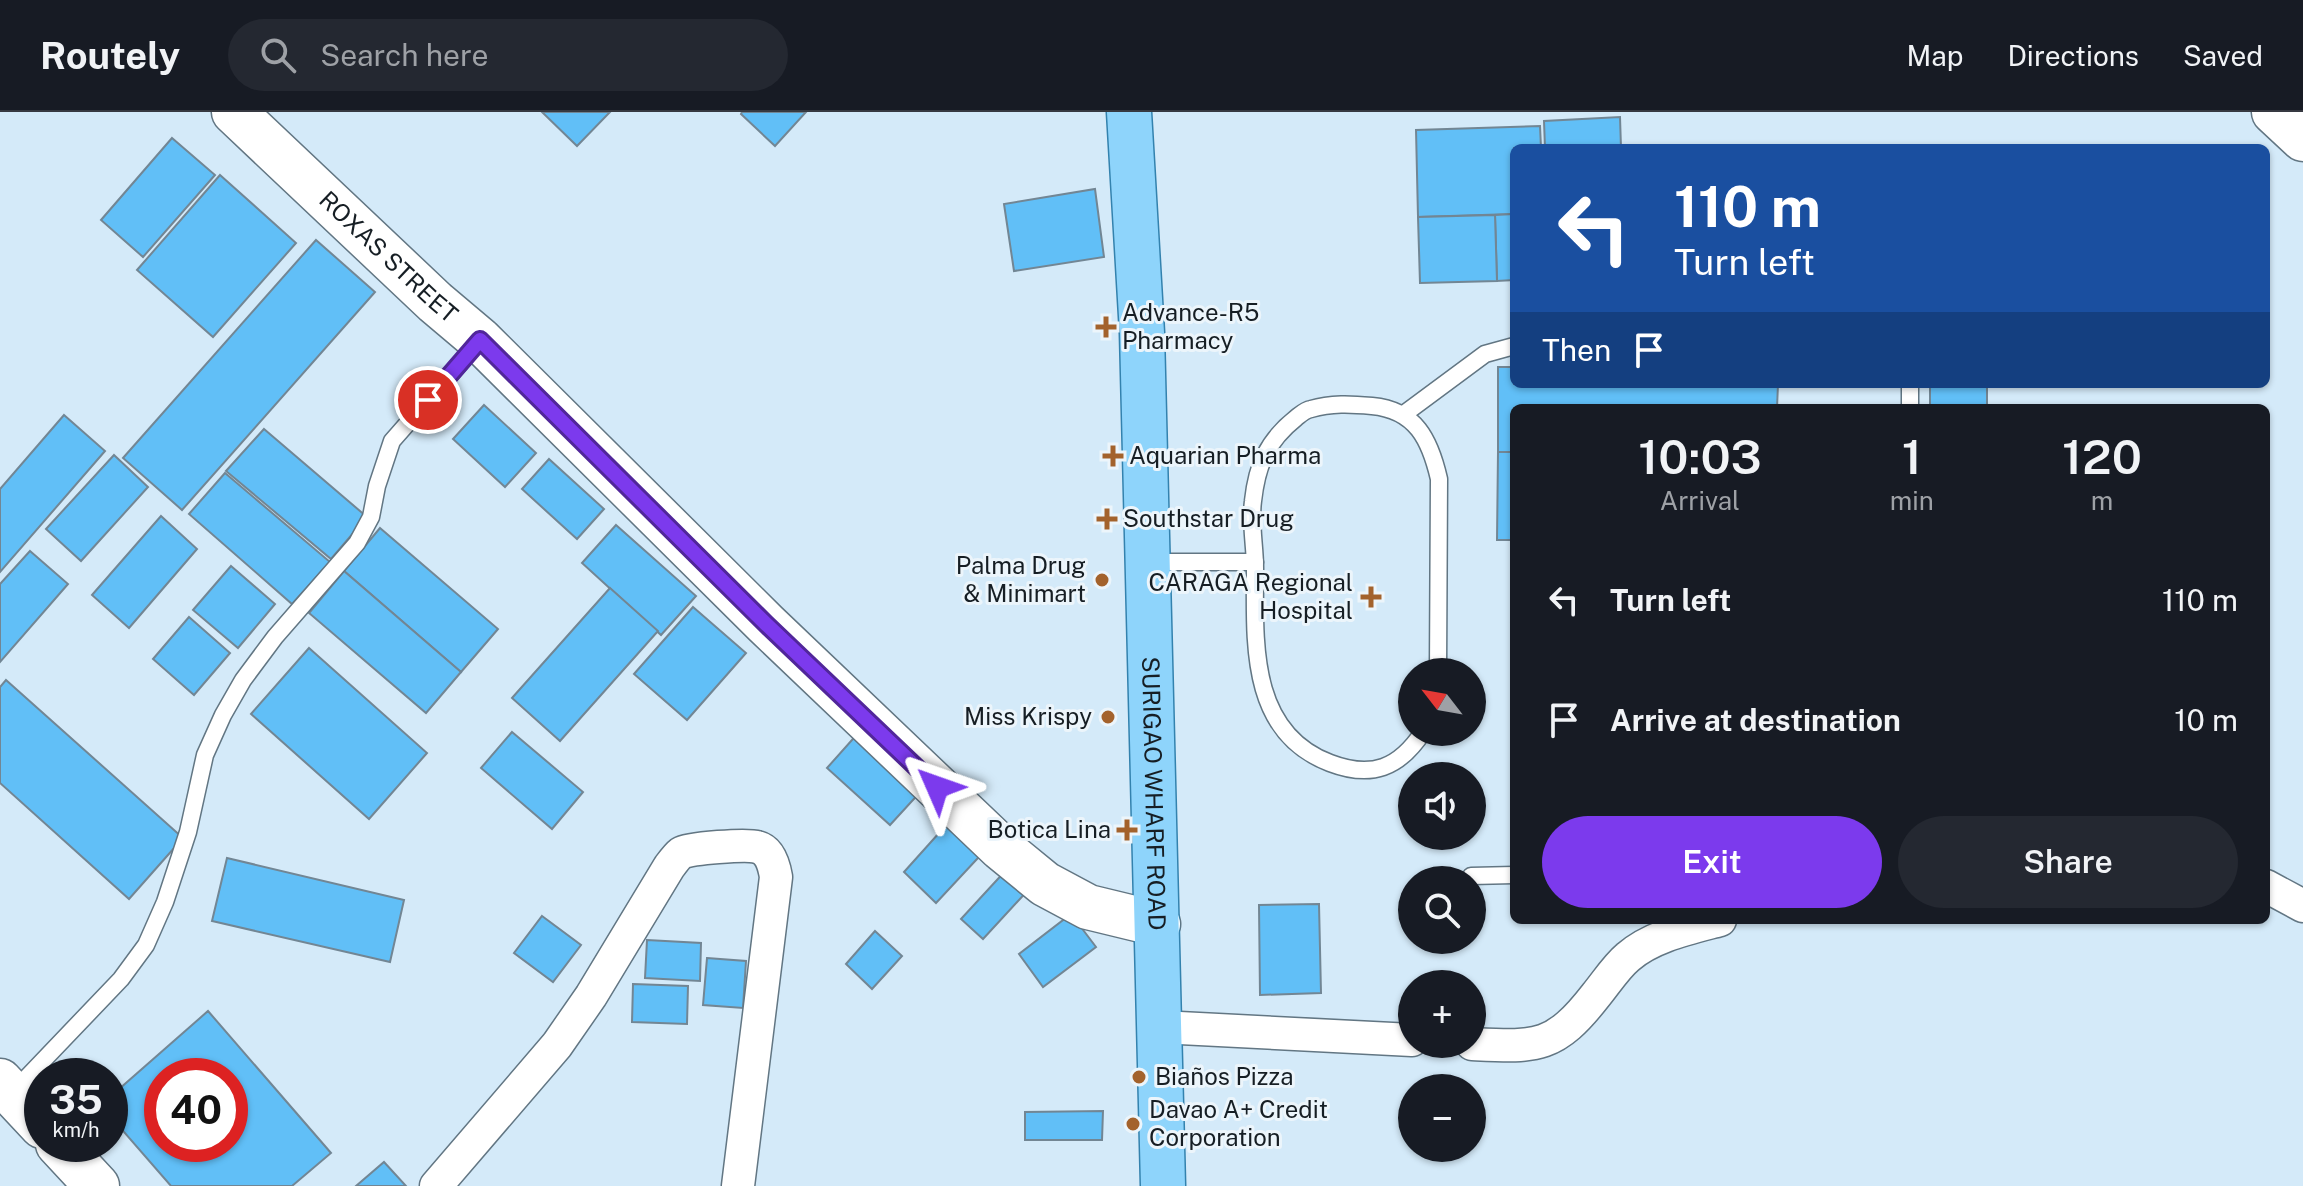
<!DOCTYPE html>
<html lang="en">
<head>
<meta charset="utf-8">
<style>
	body { margin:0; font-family:"Public Sans",sans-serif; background:#242831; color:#f1f3f6; height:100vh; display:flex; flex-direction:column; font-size:30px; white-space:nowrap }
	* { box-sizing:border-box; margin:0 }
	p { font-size:26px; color:#9ea1a6 }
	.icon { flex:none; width:44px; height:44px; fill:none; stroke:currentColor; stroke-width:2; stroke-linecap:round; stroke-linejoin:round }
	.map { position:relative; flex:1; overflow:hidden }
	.panel { position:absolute; left:1510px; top:292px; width:760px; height:520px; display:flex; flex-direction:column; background:#171b24; border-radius:12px; box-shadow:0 2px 6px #0004 }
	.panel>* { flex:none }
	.hud { position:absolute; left:1510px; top:32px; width:760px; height:244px; border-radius:12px; box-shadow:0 2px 6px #0004; background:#1a4fa0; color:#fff; overflow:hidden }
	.needle { width:52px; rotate:301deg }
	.tools { position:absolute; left:1398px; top:546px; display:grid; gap:16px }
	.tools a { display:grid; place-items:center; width:88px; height:88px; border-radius:50%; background:#171b24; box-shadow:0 2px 6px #0004; font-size:40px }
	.speed { position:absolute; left:24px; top:946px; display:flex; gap:16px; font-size:40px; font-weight:700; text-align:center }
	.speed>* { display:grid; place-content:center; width:104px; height:104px; border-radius:50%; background:#171b24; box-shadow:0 2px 6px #0004; line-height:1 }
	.speed small { font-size:20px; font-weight:400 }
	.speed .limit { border:12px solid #d22; background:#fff; color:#111 }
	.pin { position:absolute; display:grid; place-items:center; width:68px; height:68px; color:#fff; margin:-34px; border:4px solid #fff; border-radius:50%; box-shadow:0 2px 8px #0007 }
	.me { position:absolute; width:88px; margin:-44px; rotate:313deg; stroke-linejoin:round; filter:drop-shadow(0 0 6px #0008) }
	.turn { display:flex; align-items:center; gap:28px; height:168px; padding:0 32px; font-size:36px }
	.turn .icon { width:104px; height:104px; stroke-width:2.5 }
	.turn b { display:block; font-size:56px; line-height:68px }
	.then { display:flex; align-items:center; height:76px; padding:0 32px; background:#0003; gap:16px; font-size:30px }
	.eta { display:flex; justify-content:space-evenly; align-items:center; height:136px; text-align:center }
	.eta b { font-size:48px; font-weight:600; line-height:56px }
	.button { display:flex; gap:16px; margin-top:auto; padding:16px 32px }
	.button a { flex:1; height:92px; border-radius:48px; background:#7c3aed; color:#fff; font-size:32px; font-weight:600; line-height:92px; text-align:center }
	.button a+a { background:#242831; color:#f1f3f6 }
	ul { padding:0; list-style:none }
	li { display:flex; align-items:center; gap:24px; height:120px; padding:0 32px }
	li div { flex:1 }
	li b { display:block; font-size:30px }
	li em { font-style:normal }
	header { display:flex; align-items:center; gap:48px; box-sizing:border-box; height:112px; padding:0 40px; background:#171b24; border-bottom:2px solid #363941 }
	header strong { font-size:38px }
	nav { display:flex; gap:44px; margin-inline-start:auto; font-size:28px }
	.search { width:560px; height:72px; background:#242831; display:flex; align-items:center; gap:20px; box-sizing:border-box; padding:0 28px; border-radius:44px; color:#9ea1a6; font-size:30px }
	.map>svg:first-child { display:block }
	.building { fill:#61bff7; stroke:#728694; stroke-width:2; fill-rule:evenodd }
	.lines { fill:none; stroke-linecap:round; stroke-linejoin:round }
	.lane-casing { stroke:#627683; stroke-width:19 }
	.street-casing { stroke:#627683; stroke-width:35 }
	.secondary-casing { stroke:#627683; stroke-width:47 }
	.primary-casing { stroke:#3382ae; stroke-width:47 }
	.lane { stroke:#fff; stroke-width:16 }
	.street { stroke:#fff; stroke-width:32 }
	.secondary { stroke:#fff; stroke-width:44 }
	.primary { stroke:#8ed4fb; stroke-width:44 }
	.route-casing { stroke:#51269a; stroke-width:20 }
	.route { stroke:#7c3aed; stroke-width:14 }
	.poi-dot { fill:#a3622c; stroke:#ecf5fb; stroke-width:3 }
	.labels { text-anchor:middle; stroke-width:6; stroke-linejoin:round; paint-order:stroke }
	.street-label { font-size:24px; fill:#161e24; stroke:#ecf5fb }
	.poi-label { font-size:24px; fill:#161e24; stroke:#ecf5fb; text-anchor:start }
</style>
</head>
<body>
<header>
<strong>Routely</strong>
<div class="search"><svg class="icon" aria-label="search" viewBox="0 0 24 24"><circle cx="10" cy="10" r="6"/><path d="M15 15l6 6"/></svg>Search here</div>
<nav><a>Map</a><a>Directions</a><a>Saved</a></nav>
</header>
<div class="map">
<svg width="2303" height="1074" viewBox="0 0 2303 1074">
	<rect width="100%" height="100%" fill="#d4eaf9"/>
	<g class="building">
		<polygon points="542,0 610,0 577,34"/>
		<polygon points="742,0 806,0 775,34 741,2"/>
		<polygon points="1620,5 1621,36 1545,36 1544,9"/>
		<polygon points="1540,14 1541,36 1514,36 1514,102 1418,105 1416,18"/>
		<polygon points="172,26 215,63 143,145 101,108"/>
		<polygon points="220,63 296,131 213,225 137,158"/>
		<polygon points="1095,77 1104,145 1014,159 1004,92"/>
		<polygon points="1514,102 1514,168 1497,169 1495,103"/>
		<polygon points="1495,103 1497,169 1420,171 1418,105"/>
		<polygon points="316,128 375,180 182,398 123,346"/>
		<polygon points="1498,255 1514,255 1514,272 1778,272 1777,296 1514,296 1514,340 1498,340"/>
		<rect x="1930" y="272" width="57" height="24"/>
		<polygon points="484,293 536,341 505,375 453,327"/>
		<polygon points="64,303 105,339 0,460 0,377"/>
		<polygon points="264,317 367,405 331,447 226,359"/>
		<polygon points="1498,340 1514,340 1514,428 1497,428"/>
		<polygon points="114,343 148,375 81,449 46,417"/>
		<polygon points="549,347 604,397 577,427 522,377"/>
		<polygon points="225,361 330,450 292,492 189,402"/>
		<polygon points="161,404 197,437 129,516 92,483"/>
		<polygon points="616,413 696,484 661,523 582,451"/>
		<polygon points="380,416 498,517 461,560 344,459"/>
		<polygon points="1512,428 1514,428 1514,510 1511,510"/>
		<polygon points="30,439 68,472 0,550 0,472"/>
		<polygon points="231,454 275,492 238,536 193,498"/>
		<polygon points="344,459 461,560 426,601 309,501"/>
		<polygon points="610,476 658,519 560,629 512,586"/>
		<polygon points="693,495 746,541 687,608 634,562"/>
		<polygon points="189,505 230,541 194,583 153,547"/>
		<polygon points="309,536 427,641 369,707 251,602"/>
		<polygon points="6,568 183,726 129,787 0,671 0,575"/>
		<polygon points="860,619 923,677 890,713 827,656"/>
		<polygon points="512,620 583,680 552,717 481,656"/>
		<polygon points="957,701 991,732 936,791 904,760"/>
		<polygon points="227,746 404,788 390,850 212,809"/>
		<polygon points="1008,756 1030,776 983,827 961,807"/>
		<polygon points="1319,792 1321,881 1260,883 1259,793"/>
		<polygon points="1071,802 1096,835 1043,875 1019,842"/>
		<polygon points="542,804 581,833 553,870 514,841"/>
		<polygon points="875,819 902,844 872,877 846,852"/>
		<polygon points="647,828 701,831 700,869 645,866"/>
		<polygon points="707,846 746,849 743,896 703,893"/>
		<polygon points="633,872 688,874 687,912 632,910"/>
		<path d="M208,899L331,1041L292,1074H171L110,1004V985ZM162,964H230V1032H162Z"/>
		<polygon points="1103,999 1102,1028 1025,1028 1025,1000"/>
		<polygon points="384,1050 406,1074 356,1074"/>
	</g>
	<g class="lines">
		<defs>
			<g id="lane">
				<polyline points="1910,296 1910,272"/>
				<polyline points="1404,302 1485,242 1514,234"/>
				<polyline points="1149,450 1255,450"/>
				<path d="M1423,620C1399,656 1372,667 1330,651C1248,620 1255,529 1255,456C1255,434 1250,411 1253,389C1257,353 1267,329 1296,306C1301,302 1305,298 1311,297C1331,291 1351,292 1372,294C1416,298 1430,328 1439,367L1438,560"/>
				<polyline points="1471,764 1514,763"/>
				<polyline points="13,980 121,867 146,833 165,790 188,720 205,643 223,603 243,568 275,525 357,431 371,405 377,374 392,329 478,231"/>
			</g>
			<g id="street">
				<polyline points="2266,774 2303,794"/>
				<polyline points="1160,915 1412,928"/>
				<path d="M1472,932C1537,935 1554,937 1596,883C1606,871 1616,855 1628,845C1652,824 1690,816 1720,808"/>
				<path d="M436,1074L557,933L591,884L669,755C672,751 677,744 681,741C689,736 747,732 757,735C770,738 774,753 776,765L738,1074"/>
			</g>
			<g id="secondary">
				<path id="s1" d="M234,0L435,190L480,228L766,512L1001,736L1045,772L1088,795L1158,812"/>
				<polyline points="2274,0 2303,27"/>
				<polyline points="0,969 42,1014"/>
				<polyline points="58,1032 97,1074"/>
			</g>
			<g id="primary">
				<path id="s2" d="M1129,0L1142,221L1163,1074"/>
			</g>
		</defs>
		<use href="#lane" class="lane-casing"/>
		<use href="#street" class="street-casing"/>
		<use href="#secondary" class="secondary-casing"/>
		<use href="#primary" class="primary-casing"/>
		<use href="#lane" class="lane"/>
		<use href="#street" class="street"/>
		<use href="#secondary" class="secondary"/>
		<use href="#primary" class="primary"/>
	</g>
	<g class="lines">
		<defs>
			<polyline id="route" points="428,288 480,228 766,512 937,675"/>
		</defs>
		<use href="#route" class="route-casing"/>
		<use href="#route" class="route"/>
	</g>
	<g class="poi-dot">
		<path d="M1102 203h8v8h8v8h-8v8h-8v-8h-8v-8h8z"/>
		<path d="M1109 332h8v8h8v8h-8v8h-8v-8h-8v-8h8z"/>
		<path d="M1103 395h8v8h8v8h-8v8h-8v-8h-8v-8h8z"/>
		<circle cx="1102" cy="468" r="8"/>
		<path d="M1367 473h8v8h8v8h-8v8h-8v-8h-8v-8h8z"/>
		<circle cx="1108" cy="605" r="8"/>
		<path d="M1123 706h8v8h8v8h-8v8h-8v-8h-8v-8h8z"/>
		<circle cx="1139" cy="965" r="8"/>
		<circle cx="1133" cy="1012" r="8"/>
	</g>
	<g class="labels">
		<g class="street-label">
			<text dy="8" stroke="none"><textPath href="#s1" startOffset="212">ROXAS STREET</textPath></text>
			<text dy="8" stroke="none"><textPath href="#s2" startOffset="682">SURIGAO WHARF ROAD</textPath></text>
		</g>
		<g class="poi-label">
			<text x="1122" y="209">Advance-R5<tspan x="1122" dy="28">Pharmacy</tspan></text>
			<text x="1129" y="352">Aquarian Pharma</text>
			<text x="1123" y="415">Southstar Drug</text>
			<text x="1086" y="462" text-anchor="end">Palma Drug<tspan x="1086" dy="28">&amp; Minimart</tspan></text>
			<text x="1353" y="479" text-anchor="end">CARAGA Regional<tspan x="1353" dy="28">Hospital</tspan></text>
			<text x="1092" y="613" text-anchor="end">Miss Krispy</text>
			<text x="1111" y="726" text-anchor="end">Botica Lina</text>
			<text x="1155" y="973">Biaños Pizza</text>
			<text x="1149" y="1006">Davao A+ Credit<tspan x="1149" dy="28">Corporation</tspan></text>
		</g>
	</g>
</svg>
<div class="tools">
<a><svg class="needle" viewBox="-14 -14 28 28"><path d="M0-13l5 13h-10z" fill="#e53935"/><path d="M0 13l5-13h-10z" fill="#9ea1a6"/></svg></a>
<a><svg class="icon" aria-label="sound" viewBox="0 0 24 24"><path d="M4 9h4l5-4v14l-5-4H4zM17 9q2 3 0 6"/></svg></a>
<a><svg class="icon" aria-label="search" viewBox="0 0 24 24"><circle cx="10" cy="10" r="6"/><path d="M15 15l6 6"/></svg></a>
<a>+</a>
<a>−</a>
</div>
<div class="speed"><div>35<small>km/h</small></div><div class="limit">40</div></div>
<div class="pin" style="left:428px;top:288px;background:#d93025"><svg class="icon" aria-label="arrive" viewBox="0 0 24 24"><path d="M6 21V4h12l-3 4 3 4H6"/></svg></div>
<svg class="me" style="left:937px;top:675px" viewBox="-20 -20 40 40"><path d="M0-17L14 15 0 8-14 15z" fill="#7c3aed" stroke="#fff" stroke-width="4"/></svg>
<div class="hud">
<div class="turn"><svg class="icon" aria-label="left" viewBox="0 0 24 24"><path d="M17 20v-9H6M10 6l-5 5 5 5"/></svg><div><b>110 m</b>Turn left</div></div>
<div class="then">Then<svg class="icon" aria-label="arrive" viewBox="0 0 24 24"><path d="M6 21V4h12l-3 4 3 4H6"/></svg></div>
</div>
<section class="panel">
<div class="eta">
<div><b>10:03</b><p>Arrival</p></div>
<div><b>1</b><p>min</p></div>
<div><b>120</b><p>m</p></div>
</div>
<ul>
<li><svg class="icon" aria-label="left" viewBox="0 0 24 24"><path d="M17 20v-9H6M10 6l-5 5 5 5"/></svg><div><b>Turn left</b></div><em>110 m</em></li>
<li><svg class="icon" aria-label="arrive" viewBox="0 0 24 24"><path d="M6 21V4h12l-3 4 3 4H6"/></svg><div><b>Arrive at destination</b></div><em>10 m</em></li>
</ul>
<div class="button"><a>Exit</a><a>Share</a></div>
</section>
</div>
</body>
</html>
